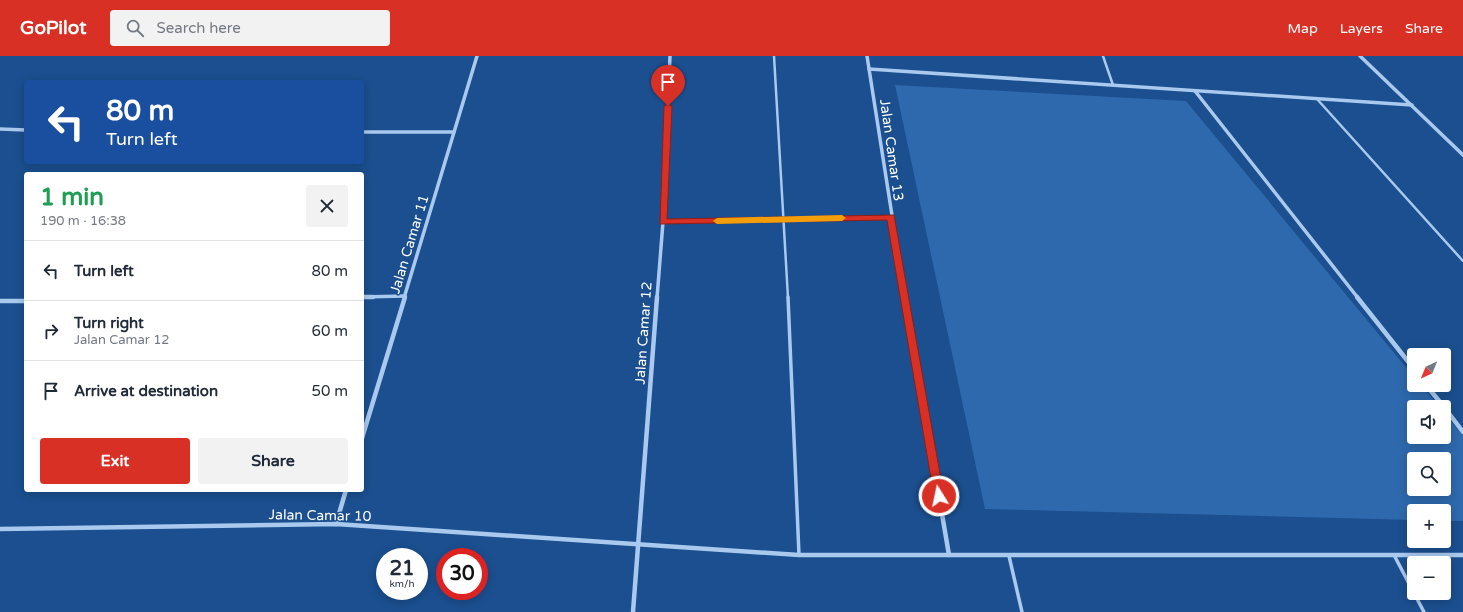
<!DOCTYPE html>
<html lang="en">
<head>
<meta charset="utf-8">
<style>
	body { margin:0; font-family:"Varela Round",sans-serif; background:#f2f2f3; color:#1f2937; height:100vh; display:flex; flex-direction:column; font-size:15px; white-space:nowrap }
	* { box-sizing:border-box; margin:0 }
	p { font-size:13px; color:#747a83 }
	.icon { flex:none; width:22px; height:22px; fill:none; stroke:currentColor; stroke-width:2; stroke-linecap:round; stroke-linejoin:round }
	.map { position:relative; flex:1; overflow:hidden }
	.details { position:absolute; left:24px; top:116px; width:340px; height:320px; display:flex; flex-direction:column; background:#fff; border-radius:4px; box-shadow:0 2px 10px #0003 }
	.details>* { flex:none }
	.banner { position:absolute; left:24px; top:24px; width:340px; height:84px; border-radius:4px; box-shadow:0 2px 10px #0003; background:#1a4fa0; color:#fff; overflow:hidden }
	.needle { width:26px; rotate:223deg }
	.fabs { position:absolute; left:1407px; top:292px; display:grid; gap:8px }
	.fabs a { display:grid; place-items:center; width:44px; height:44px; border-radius:4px; background:#fff; box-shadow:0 2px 10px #0003; font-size:20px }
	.speed { position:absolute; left:376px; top:492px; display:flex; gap:8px; font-size:20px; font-weight:700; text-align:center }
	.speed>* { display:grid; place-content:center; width:52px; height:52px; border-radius:50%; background:#fff; box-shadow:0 2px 10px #0003; line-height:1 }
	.speed small { font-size:10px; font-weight:400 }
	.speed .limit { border:6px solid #d22; background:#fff; color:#111 }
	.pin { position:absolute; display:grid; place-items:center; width:34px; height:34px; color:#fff; margin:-41px -17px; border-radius:50% 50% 50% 0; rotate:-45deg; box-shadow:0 0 4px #0007 }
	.pin .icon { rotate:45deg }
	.me { position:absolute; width:44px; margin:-22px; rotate:350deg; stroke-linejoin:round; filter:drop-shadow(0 0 3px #0008) }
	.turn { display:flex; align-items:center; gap:14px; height:84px; padding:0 16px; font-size:18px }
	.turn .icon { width:52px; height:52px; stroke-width:2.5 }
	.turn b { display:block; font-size:28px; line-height:34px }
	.round { display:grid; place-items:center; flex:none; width:42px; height:42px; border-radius:4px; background:#f2f2f3 }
	.head { display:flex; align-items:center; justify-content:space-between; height:68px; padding:0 16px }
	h1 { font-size:24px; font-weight:700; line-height:30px; color:#1e9e55 }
	.action { display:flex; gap:8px; margin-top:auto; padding:8px 16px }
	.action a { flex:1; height:46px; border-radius:4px; background:#d93025; color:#fff; font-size:16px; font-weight:700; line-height:46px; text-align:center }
	.action a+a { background:#f2f2f3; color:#1f2937 }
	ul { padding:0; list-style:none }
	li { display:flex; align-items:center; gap:12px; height:60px; padding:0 16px; border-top:1px solid #e0e1e3 }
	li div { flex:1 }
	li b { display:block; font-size:15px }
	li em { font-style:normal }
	header { display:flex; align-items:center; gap:24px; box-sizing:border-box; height:56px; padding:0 20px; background:#d93025; color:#fff }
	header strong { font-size:19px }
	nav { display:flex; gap:22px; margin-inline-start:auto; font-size:14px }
	.search { width:280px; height:36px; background:#f2f2f3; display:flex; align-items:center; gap:10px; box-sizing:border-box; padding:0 14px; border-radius:4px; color:#747a83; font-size:15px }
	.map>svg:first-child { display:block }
	.green { fill:#2e69ad; fill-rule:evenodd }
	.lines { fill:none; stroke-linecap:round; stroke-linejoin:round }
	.lane-far1 { stroke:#a9c9ee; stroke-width:2.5 }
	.lane { stroke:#a9c9ee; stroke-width:3.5 }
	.street-far1 { stroke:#a9c9ee; stroke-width:3.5 }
	.street { stroke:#a9c9ee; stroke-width:4.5 }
	.route { fill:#d93025; stroke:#8d1f18 }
	.slow { fill:#f59e0b }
	.labels { text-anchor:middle; stroke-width:3; stroke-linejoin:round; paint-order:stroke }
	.street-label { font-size:14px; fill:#fff; stroke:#1b4f8f }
</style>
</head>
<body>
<header>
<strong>GoPilot</strong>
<div class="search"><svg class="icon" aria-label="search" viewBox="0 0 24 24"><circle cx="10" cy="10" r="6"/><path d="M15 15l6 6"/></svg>Search here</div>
<nav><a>Map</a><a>Layers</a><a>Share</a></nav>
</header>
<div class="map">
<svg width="1463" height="556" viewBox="0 0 1463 556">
	<rect width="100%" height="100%" fill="#1b4f8f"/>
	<path class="green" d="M895,29L1186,45L1414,321V329H1421L1439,351H1414V381H1444V357L1463,380V465H1444V455H1414V464L985,453ZM1414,403H1444V433H1414Z"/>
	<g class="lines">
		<g class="lane-far1">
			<polyline points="774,0 788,242"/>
			<polyline points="1103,0 1113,29"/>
			<polyline points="1317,43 1463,205"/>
			<polyline points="663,166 891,161"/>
		</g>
		<g class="lane">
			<polyline points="788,241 799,499"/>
			<polyline points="1394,499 1424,556"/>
			<polyline points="1009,500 1022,556"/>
		</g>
		<g class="street-far1">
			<polyline points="867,0 905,242"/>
			<polyline points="1360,0 1463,99"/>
			<polyline points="869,13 1412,49"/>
			<polyline points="1195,35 1358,242"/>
			<polyline points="0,73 26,74"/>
			<polyline points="362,76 454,76"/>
			<polyline points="362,241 405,240"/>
			<polyline points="404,242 477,0"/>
			<polyline points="657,242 663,166 670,0"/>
		</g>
		<g class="street">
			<polyline points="362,241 373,241"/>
			<polyline points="905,241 949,499"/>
			<polyline points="1357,241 1414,313"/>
			<polyline points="0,245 26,245"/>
			<polyline points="1426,329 1444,351"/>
			<polyline points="1444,351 1463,376"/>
			<polyline points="362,382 405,241"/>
			<polyline points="336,468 346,434"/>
			<polyline points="0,473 336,468 799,499 1463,499"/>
			<polyline points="633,556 657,241"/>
		</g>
	</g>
	<polygon class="route" points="668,48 672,50 667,163 894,159 944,440 943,443 939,445 935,443 934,440 887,164 660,168 664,50"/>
	<polygon class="slow" points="842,159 846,162 842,165 717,168 713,165 717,162"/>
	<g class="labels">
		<g class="street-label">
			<text transform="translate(892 94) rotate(82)" y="5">Jalan Camar 13</text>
			<text transform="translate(409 188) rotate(-73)" y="5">Jalan Camar 11</text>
			<text transform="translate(643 277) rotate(-86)" y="5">Jalan Camar 12</text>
			<text transform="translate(320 459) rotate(1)" y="5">Jalan Camar 10</text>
		</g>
	</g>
</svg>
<div class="fabs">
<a><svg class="needle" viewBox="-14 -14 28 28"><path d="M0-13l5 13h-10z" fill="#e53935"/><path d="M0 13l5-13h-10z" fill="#747a83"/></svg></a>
<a><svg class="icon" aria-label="sound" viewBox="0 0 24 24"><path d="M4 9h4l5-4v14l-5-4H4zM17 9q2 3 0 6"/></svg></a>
<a><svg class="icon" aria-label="search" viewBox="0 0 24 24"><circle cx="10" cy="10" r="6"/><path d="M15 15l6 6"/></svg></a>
<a>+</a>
<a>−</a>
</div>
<div class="speed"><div>21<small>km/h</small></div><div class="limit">30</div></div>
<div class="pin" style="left:668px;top:50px;background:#d93025"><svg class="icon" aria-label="arrive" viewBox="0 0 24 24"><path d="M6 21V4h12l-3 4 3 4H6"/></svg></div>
<svg class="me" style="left:939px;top:440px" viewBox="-20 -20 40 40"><circle r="17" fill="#d93025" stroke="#fff" stroke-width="3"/><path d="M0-11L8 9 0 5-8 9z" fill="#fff"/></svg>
<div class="banner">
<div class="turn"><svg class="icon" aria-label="left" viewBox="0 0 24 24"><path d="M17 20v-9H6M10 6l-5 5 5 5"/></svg><div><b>80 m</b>Turn left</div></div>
</div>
<section class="details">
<div class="head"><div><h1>1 min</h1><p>190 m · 16:38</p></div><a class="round"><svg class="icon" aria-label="close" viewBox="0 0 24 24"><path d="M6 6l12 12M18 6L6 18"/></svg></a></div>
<ul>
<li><svg class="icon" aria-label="left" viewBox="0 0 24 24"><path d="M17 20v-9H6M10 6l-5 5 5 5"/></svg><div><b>Turn left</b></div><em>80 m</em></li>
<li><svg class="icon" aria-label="right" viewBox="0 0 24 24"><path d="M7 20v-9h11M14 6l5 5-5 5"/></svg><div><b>Turn right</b><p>Jalan Camar 12</p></div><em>60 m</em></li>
<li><svg class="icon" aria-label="arrive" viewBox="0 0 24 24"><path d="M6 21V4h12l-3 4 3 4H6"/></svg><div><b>Arrive at destination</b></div><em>50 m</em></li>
</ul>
<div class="action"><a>Exit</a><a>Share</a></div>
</section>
</div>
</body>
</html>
